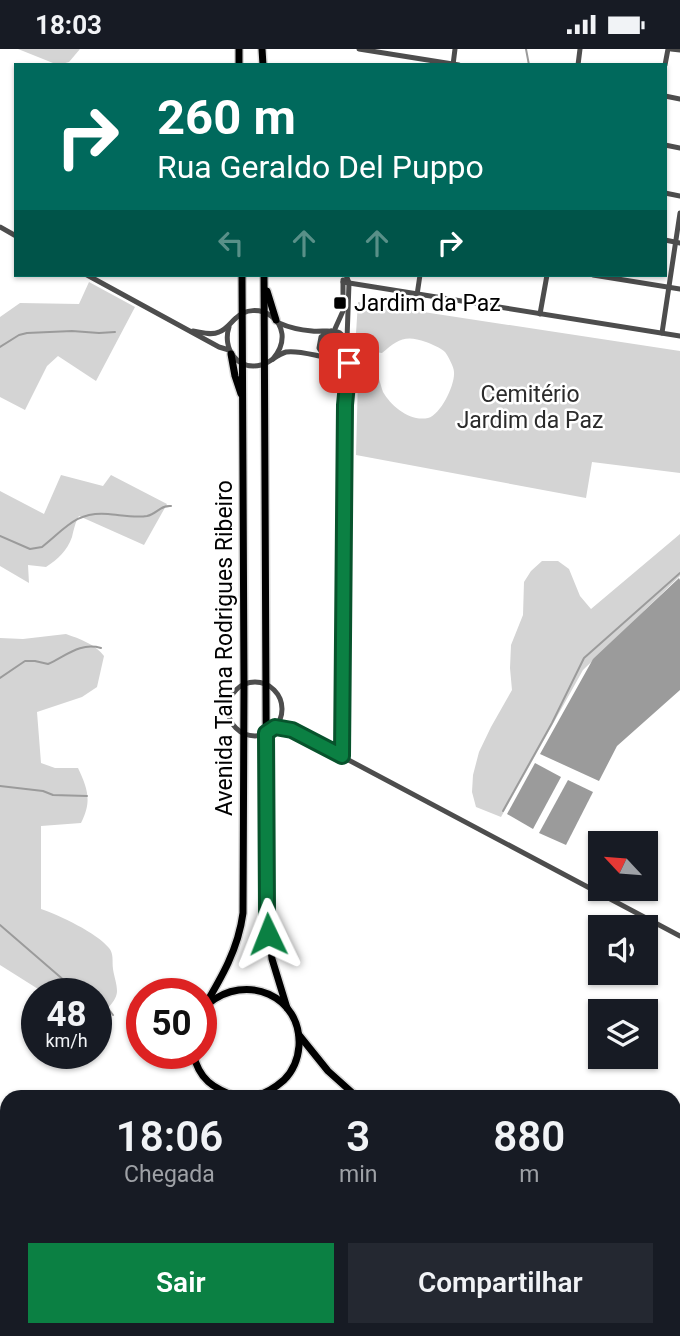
<!DOCTYPE html>
<html lang="pt">
<head>
<meta charset="utf-8">
<style>
	body { margin:0; font-family:Roboto,sans-serif; background:#242831; color:#f1f3f6; height:100vh; display:flex; flex-direction:column; font-size:26px; white-space:nowrap }
	* { box-sizing:border-box; margin:0 }
	p { font-size:23px; color:#9ea1a6 }
	.icon { flex:none; width:38px; height:38px; fill:none; stroke:currentColor; stroke-width:2; stroke-linecap:round; stroke-linejoin:round }
	.map { position:relative; flex:1; overflow:hidden }
	.side { position:absolute; left:0px; top:1041px; width:681px; height:247px; display:flex; flex-direction:column; background:#171b24; border-radius:21px 21px 0 0; box-shadow:0 2px 5px #0004 }
	.side>* { flex:none }
	.guide { position:absolute; left:14px; top:14px; width:653px; height:214px; border-radius:0px; box-shadow:0 2px 5px #0004; background:#00695c; color:#fff; overflow:hidden }
	.needle { width:46px; rotate:296deg }
	.tools { position:absolute; left:588px; top:782px; display:grid; gap:14px }
	.tools a { display:grid; place-items:center; width:70px; height:70px; border-radius:0px; background:#171b24; box-shadow:0 2px 5px #0004; font-size:35px }
	.speed { position:absolute; left:21px; top:929px; display:flex; gap:14px; font-size:35px; font-weight:700; text-align:center }
	.speed>* { display:grid; place-content:center; width:91px; height:91px; border-radius:50%; background:#171b24; box-shadow:0 2px 5px #0004; line-height:1 }
	.speed small { font-size:18px; font-weight:400 }
	.speed .limit { border:10px solid #d22; background:#fff; color:#111 }
	.pin { position:absolute; display:grid; place-items:center; width:60px; height:60px; color:#fff; margin:-30px; border-radius:14px; box-shadow:0 4px 10px #0006 }
	.me { position:absolute; width:77px; margin:-38px; rotate:358deg; stroke-linejoin:round; filter:drop-shadow(0 0 5px #0008) }
	.turn { display:flex; align-items:center; gap:24px; height:147px; padding:0 28px; font-size:32px }
	.turn .icon { width:91px; height:91px; stroke-width:2.5 }
	.turn b { display:block; font-size:49px; line-height:60px }
	.lanes { display:flex; align-items:center; height:66px; padding:0 28px; background:#0003; justify-content:center; gap:35px; direction:ltr }
	.lanes .off { opacity:.35 }
	.eta { display:flex; justify-content:space-evenly; align-items:center; height:119px; text-align:center }
	.eta b { font-size:42px; font-weight:600; line-height:49px }
	.button { display:flex; gap:14px; margin-top:auto; padding:14px 28px }
	.button a { flex:1; height:80px; border-radius:0px; background:#0b8043; color:#fff; font-size:28px; font-weight:600; line-height:80px; text-align:center }
	.button a+a { background:#242831; color:#f1f3f6 }
	.status { display:flex; justify-content:space-between; align-items:center; height:49px; padding:0 35px; background:#171b24; direction:ltr }
	.status svg { height:19px; fill:currentColor }
	.map>svg:first-child { display:block }
	.green { fill:#d4d4d4 }
	.water { fill:#9b9b9b }
	.lines { fill:none; stroke-linecap:round; stroke-linejoin:round }
	.stream { stroke:#9b9b9b; stroke-width:2 }
	.major-casing { stroke:#dbdbdb; stroke-width:10 }
	.minor { stroke:#4d4d4d; stroke-width:5 }
	.major { stroke:#000; stroke-width:7 }
	.route-casing { stroke:#07532c; stroke-width:18 }
	.route { stroke:#0b8043; stroke-width:12 }
	.poi-dot { fill:#000; stroke:#fff; stroke-width:2.5 }
	.labels { text-anchor:middle; stroke-width:5; stroke-linejoin:round; paint-order:stroke }
	.poi-label { font-size:23px; fill:#000; stroke:#fff; text-anchor:start }
	.park-label { font-size:23px; fill:#2b2b2b; stroke:#fff }
	.street-label { font-size:23px; fill:#000; stroke:#fff }
</style>
</head>
<body>
<div class="status"><b>18:03</b><svg viewBox="0 0 49 12"><path d="M0 12V9h3v3zM5 12V6h3v6zM10 12V3h3v9zM15 12V0h3v12zM26 1h20v11H26zM47 4h2v5h-2z"/></svg></div>
<div class="map">
<svg width="680" height="1287" viewBox="0 0 680 1287">
	<rect width="100%" height="100%" fill="#fff"/>
	<g class="green">
		<polygon points="18,0 80,0 69,13 58,16"/>
		<polygon points="89,233 135,258 96,332 58,307 47,317 25,361 0,348 0,268 20,254 79,255"/>
		<path d="M358,253L680,302V424L592,413L586,449L356,406L358,329L378,327C380,332 381,338 383,343C391,357 410,373 428,369C441,365 455,336 454,323C454,318 448,307 445,303C441,299 431,295 426,293C405,285 397,291 382,304L355,300Z"/>
		<circle cx="331" cy="296" r="10"/>
		<path d="M61,426L103,437L111,426L167,455L144,496L79,467C75,474 74,480 72,488C67,502 58,510 46,518L28,516L29,534L0,517V442L44,465Z"/>
		<polygon points="680,485 680,527 583,621 501,768 476,758 472,743 473,726 479,703 491,678 512,641 510,619 511,596 523,566 524,533 531,522 542,512 558,512 569,520 580,547 591,560"/>
		<path d="M66,585C80,590 95,595 104,607L97,638L82,648L37,663L41,714L55,719H78C88,740 92,753 81,774L41,777V860C59,866 97,884 109,899C114,905 112,912 113,920C114,927 117,935 117,942C117,952 105,963 96,966V945H46L0,916V589L23,590Z"/>
	</g>
	<g class="water">
		<polygon points="679,529 680,531 680,641 617,697 599,732 540,705 593,610"/>
		<polygon points="535,714 561,728 533,780 507,765"/>
		<polygon points="568,731 593,743 566,796 539,784"/>
	</g>
	<g class="lines">
		<g class="stream">
			<polyline points="526,0 529,16"/>
			<polyline points="0,298 19,286 27,284 72,282 99,284 115,283"/>
			<path d="M0,487L30,500L42,498C65,480 76,462 108,465C121,466 134,469 147,467C157,465 160,456 171,457"/>
			<path d="M0,629L25,612H35L48,615C66,607 80,593 101,599"/>
			<polyline points="0,737 43,742 53,746 87,747"/>
			<polyline points="503,762 552,674 584,609 680,524"/>
			<polyline points="0,876 66,933 87,945"/>
			<polyline points="96,952 107,958 113,966"/>
		</g>
		<defs>
			<g id="major">
				<polyline points="239,0 239,16"/>
				<polyline points="262,0 263,16"/>
				<polyline points="264,226 267,860 272,910 287,959"/>
				<polyline points="267,242 276,271"/>
				<polyline points="231,305 235,327 241,345"/>
				<path d="M208,955C246,923 302,947 299,997C298,1010 293,1022 284,1031C276,1038 267,1044 256,1047C249,1048 241,1047 235,1047"/>
				<path d="M201,963C220,931 238,902 243,864L244,636L242,226"/>
				<polyline points="299,986 328,1022 357,1048"/>
				<path d="M193,1004C199,1031 213,1039 237,1048"/>
				<polyline points="674,1222 680,1226"/>
				<polyline points="670,1281 680,1286"/>
			</g>
		</defs>
		<use href="#major" class="major-casing"/>
		<g class="minor">
			<polyline points="359,0 459,16"/>
			<polyline points="671,0 680,1"/>
			<polyline points="453,16 455,0"/>
			<polyline points="578,16 580,0"/>
			<polyline points="665,16 668,0"/>
			<polyline points="665,47 680,50"/>
			<polyline points="665,96 680,99"/>
			<polyline points="665,144 680,147"/>
			<polyline points="0,178 16,187"/>
			<polyline points="665,191 680,194"/>
			<polyline points="87,226 219,298 229,301"/>
			<polyline points="346,226 349,234 347,290"/>
			<polyline points="593,226 680,240"/>
			<polyline points="343,233 680,287"/>
			<polyline points="417,246 420,226"/>
			<polyline points="540,265 547,226"/>
			<path d="M279,274C290,279 301,281 312,282C321,283 333,280 340,284C346,288 347,293 347,299C342,309 335,312 325,308L319,299L321,288L331,282"/>
			<path d="M229,278C222,299 237,322 261,316C270,314 276,306 286,303C297,301 313,306 325,308"/>
			<path d="M193,282C201,283 211,287 219,283C227,280 230,274 236,269C245,260 260,259 271,267C277,271 281,278 282,285C283,295 279,303 273,310"/>
			<polyline points="334,282 343,262 343,231"/>
			<polyline points="662,284 680,164"/>
			<polyline points="335,310 341,319 345,356 342,707"/>
			<polyline points="346,346 349,314 347,300"/>
			<circle cx="255" cy="660" r="27"/>
			<polyline points="275,678 292,681 680,887"/>
			<polyline points="218,1048 218,1047"/>
			<polyline points="91,1287 94,1281"/>
			<polyline points="369,1287 373,1281"/>
			<polyline points="543,1287 546,1281"/>
		</g>
		<use href="#major" class="major"/>
	</g>
	<g class="lines">
		<defs>
			<polyline id="route" points="268,885 267,860 266,684 275,678 292,681 342,707 345,356 349,314"/>
		</defs>
		<use href="#route" class="route-casing"/>
		<use href="#route" class="route"/>
	</g>
	<rect class="poi-dot" x="333" y="247" width="14" height="14" rx="3.5"/>
	<g class="labels">
		<g class="poi-label">
			<text x="354" y="262">Jardim da Paz</text>
		</g>
		<g class="park-label">
			<text x="530" y="353">Cemitério<tspan x="530" dy="26">Jardim da Paz</tspan></text>
		</g>
		<g class="street-label">
			<text transform="translate(224 599) rotate(-90)" y="8">Avenida Talma Rodrigues Ribeiro</text>
		</g>
	</g>
</svg>
<div class="tools">
<a><svg class="needle" viewBox="-14 -14 28 28"><path d="M0-13l5 13h-10z" fill="#e53935"/><path d="M0 13l5-13h-10z" fill="#9ea1a6"/></svg></a>
<a><svg class="icon" aria-label="sound" viewBox="0 0 24 24"><path d="M4 9h4l5-4v14l-5-4H4zM17 9q2 3 0 6"/></svg></a>
<a><svg class="icon" aria-label="layers" viewBox="0 0 24 24"><path d="M12 4l9 5-9 5-9-5zM3 14l9 5 9-5"/></svg></a>
</div>
<div class="speed"><div>48<small>km/h</small></div><div class="limit">50</div></div>
<div class="pin" style="left:349px;top:314px;background:#d93025"><svg class="icon" aria-label="arrive" viewBox="0 0 24 24"><path d="M6 21V4h12l-3 4 3 4H6"/></svg></div>
<svg class="me" style="left:268px;top:885px" viewBox="-20 -20 40 40"><path d="M0-17L14 15 0 8-14 15z" fill="#0b8043" stroke="#fff" stroke-width="4"/></svg>
<div class="guide">
<div class="turn"><svg class="icon" aria-label="right" viewBox="0 0 24 24"><path d="M7 20v-9h11M14 6l5 5-5 5"/></svg><div><b>260 m</b>Rua Geraldo Del Puppo</div></div>
<div class="lanes"><svg class="icon off" aria-label="left" viewBox="0 0 24 24"><path d="M17 20v-9H6M10 6l-5 5 5 5"/></svg><svg class="icon off" aria-label="ahead" viewBox="0 0 24 24"><path d="M12 20V5M6 11l6-6 6 6"/></svg><svg class="icon off" aria-label="ahead" viewBox="0 0 24 24"><path d="M12 20V5M6 11l6-6 6 6"/></svg><svg class="icon" aria-label="right" viewBox="0 0 24 24"><path d="M7 20v-9h11M14 6l5 5-5 5"/></svg></div>
</div>
<section class="side">
<div class="eta">
<div><b>18:06</b><p>Chegada</p></div>
<div><b>3</b><p>min</p></div>
<div><b>880</b><p>m</p></div>
</div>
<div class="button"><a>Sair</a><a>Compartilhar</a></div>
</section>
</div>
</body>
</html>
